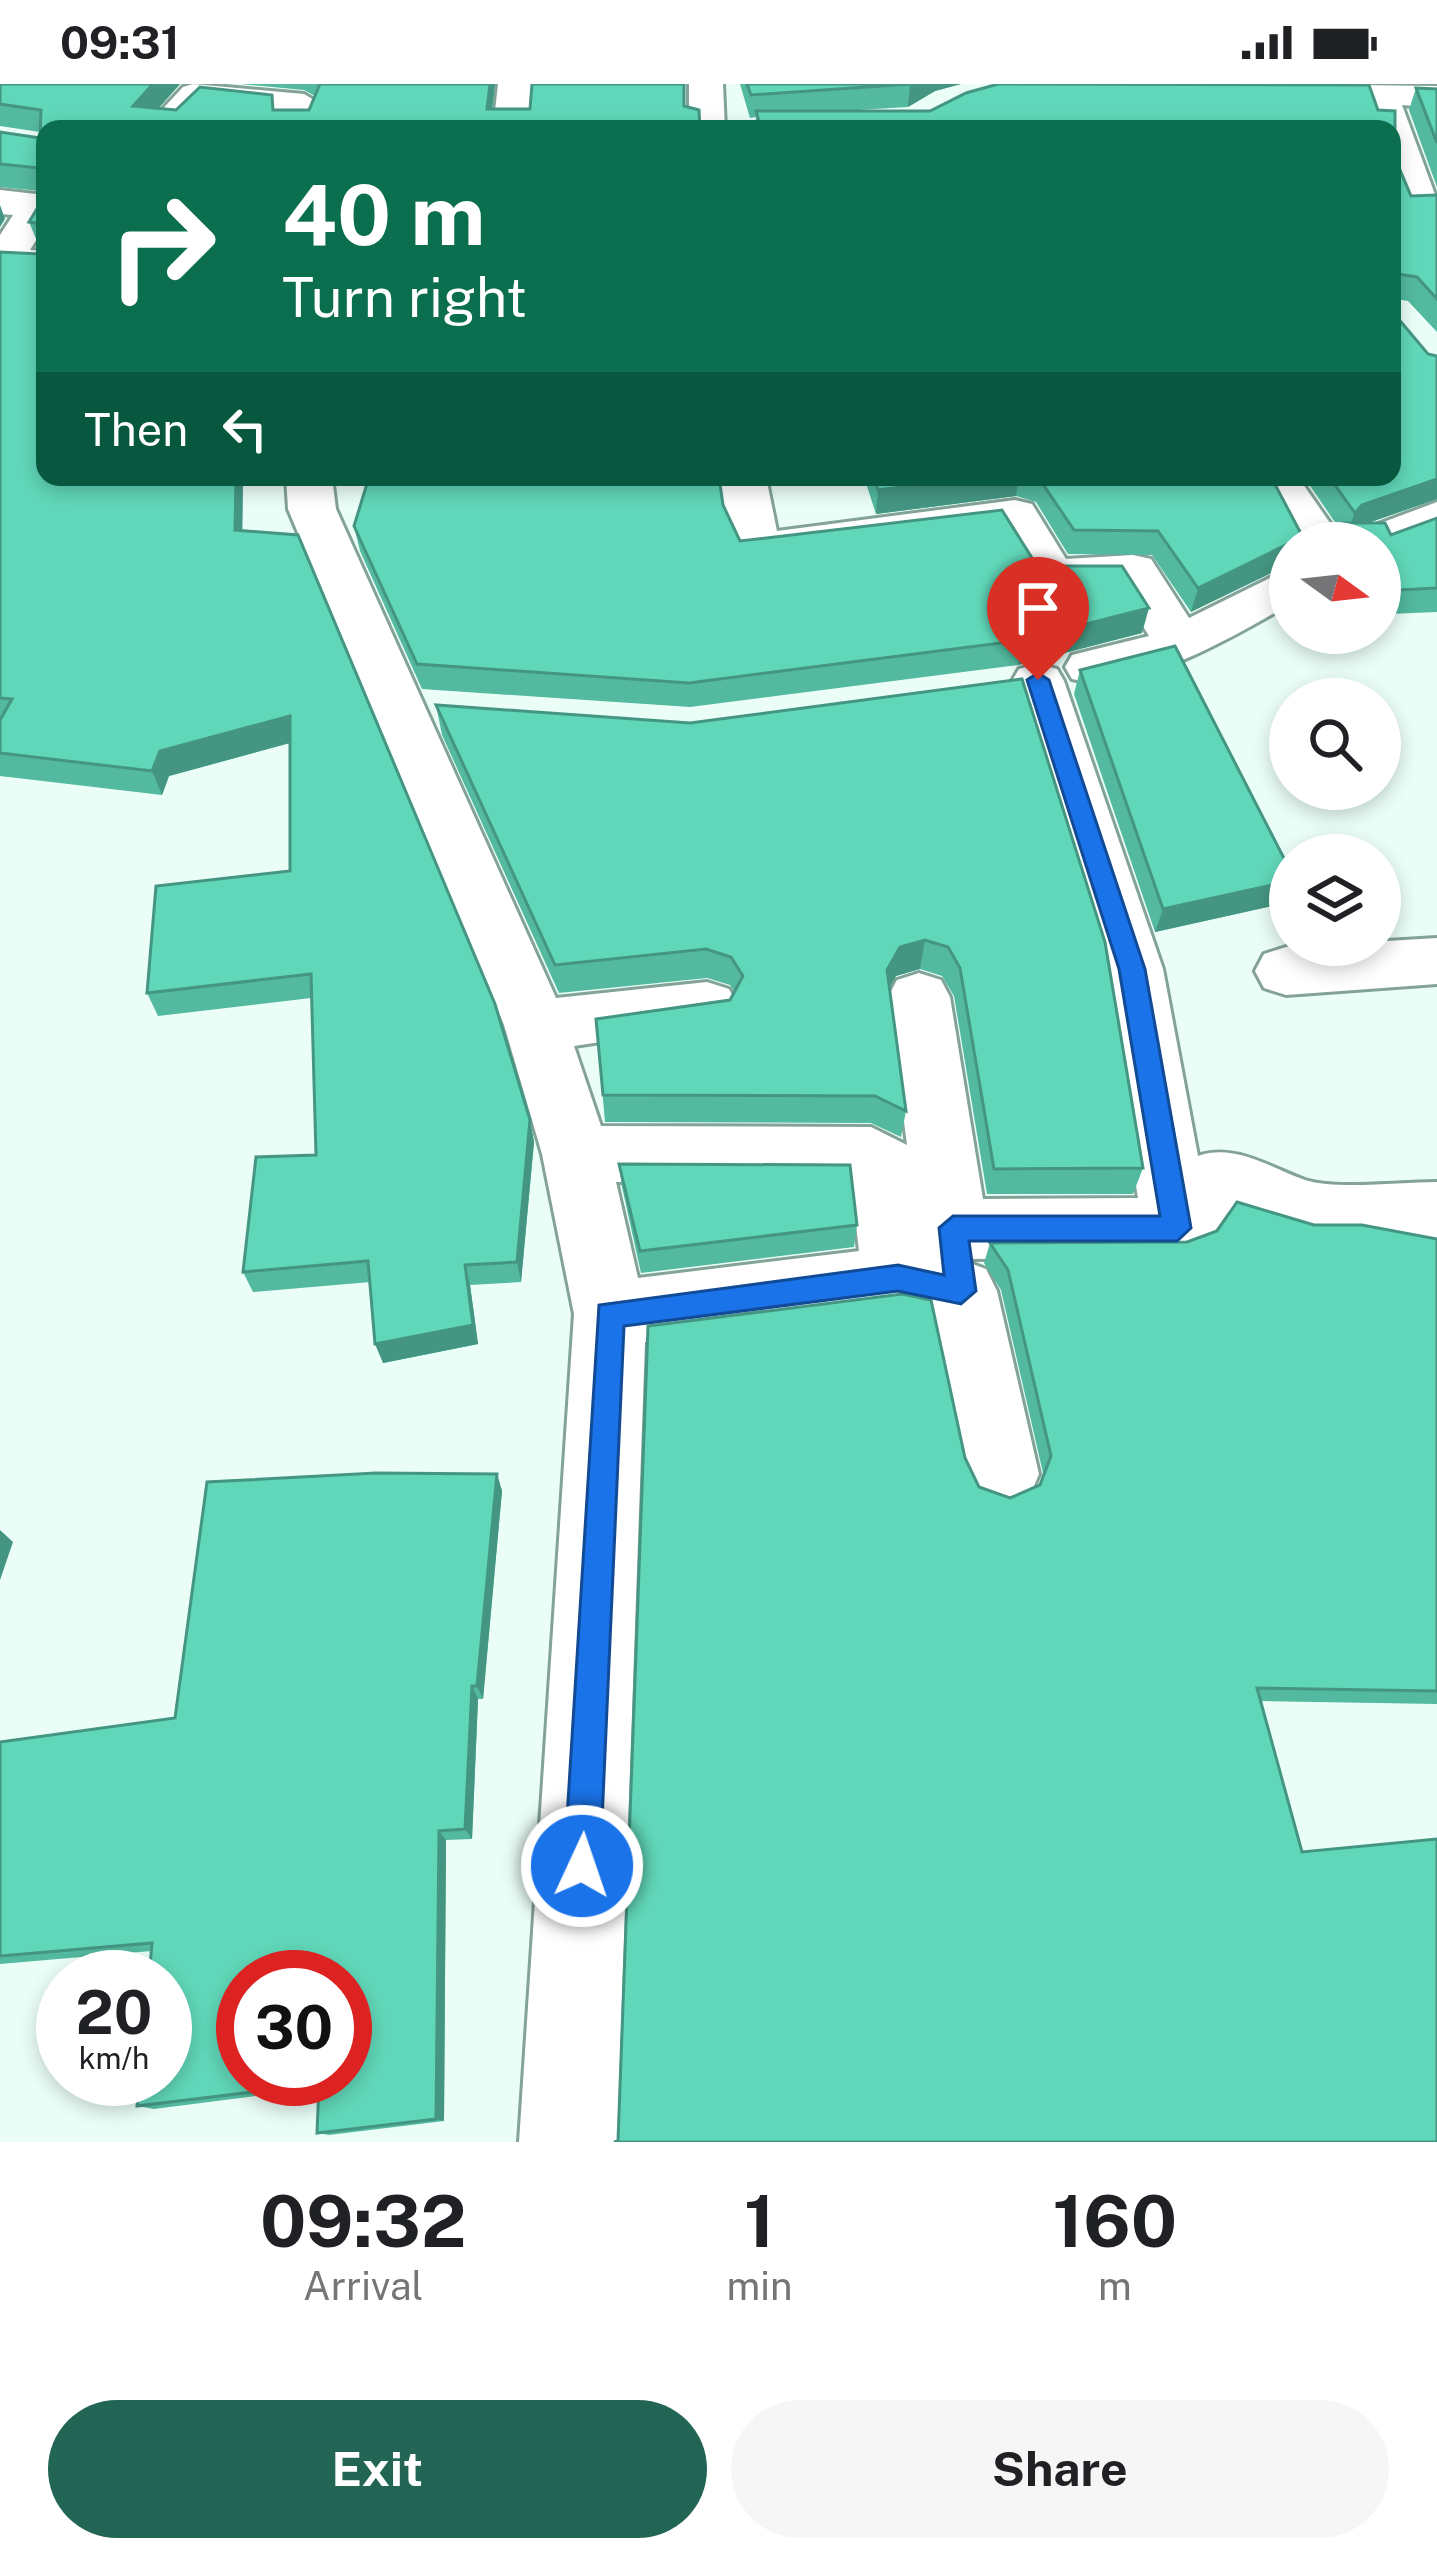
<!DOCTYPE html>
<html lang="en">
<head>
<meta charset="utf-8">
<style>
	body { margin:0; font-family:"Public Sans",sans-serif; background:#f6f6f6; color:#202124; height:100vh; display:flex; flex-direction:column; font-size:45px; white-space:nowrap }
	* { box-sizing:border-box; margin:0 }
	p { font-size:39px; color:#757577 }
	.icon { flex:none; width:66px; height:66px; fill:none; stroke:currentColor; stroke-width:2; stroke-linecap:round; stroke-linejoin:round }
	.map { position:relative; height:2058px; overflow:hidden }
	.panel { display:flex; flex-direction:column; background:#fff; flex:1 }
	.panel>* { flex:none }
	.hud { position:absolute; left:36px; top:36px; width:1365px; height:366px; border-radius:24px; box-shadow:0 6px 18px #0003; background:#0b6e4f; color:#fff; overflow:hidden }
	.needle { width:78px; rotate:105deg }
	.buttons { position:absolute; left:1269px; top:438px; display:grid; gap:24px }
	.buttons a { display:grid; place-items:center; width:132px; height:132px; border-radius:50%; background:#fff; box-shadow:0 6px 18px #0003; font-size:60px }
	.speed { position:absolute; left:36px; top:1866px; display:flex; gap:24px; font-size:60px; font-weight:700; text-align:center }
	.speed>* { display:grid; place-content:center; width:156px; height:156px; border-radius:50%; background:#fff; box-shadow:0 6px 18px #0003; line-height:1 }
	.speed small { font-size:30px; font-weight:400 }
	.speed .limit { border:18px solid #d22; background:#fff; color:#111 }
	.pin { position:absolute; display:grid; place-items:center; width:102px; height:102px; color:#fff; margin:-123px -51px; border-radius:50% 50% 50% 0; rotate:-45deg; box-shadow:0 0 12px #0007 }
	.pin .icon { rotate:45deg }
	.me { position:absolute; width:132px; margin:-66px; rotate:3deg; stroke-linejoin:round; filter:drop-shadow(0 0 9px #0008) }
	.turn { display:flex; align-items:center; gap:42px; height:252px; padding:0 48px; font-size:54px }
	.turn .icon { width:156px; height:156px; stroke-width:2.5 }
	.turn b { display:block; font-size:84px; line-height:102px }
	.then { display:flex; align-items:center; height:114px; padding:0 48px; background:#0003; gap:24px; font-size:45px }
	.eta { display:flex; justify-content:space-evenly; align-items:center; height:204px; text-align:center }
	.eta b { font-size:72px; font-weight:700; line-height:84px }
	.action { display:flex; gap:24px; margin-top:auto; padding:24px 48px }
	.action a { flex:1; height:138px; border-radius:72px; background:#236555; color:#fff; font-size:48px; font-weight:700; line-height:138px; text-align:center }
	.action a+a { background:#f6f6f6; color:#202124 }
	.status { display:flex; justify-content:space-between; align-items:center; height:84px; padding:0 60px; background:#fff; direction:ltr }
	.status svg { height:33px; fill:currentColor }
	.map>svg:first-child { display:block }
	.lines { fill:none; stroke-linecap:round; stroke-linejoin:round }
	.minor-casing { stroke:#83a298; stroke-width:6 }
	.minor { fill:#fff; fill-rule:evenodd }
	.wall { fill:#53b99f }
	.shaded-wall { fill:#449682 }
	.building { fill:#61d7b9; stroke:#449682; stroke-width:3; fill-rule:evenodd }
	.route { fill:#1a73e8; stroke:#114b97; stroke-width:3 }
</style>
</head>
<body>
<div class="status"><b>09:31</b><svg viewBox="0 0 49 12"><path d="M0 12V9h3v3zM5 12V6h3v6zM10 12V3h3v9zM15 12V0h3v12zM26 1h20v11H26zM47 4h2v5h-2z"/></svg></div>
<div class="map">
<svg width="1437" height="2058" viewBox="0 0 1437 2058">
	<rect width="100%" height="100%" fill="#eafef7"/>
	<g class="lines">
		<defs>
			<g id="minor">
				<polygon points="193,0 304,10 322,21 314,45 278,45 283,30 204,21 182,45 144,45 183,3"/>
				<polygon points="498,0 532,0 529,45 493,45"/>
				<polygon points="689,0 723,0 725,45 689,45"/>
				<polygon points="1270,0 1437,2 1437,24 1402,21 1437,116 1435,133 1421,137 1402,125 1392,97 1392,45 1374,45 1366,19 1285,14 1273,11"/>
				<polygon points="0,106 45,111 45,142 30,166 45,167 45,191 0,188 0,151 13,131 0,130"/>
				<path d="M286,393H332L336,425L556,914L707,898L729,905L738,922L729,939L574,962L601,1042L871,1043L907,1061L888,913L897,896L919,889L941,896L950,913L983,1115L1138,1114L1101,885L1012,597L1019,585L1038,580L1057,585L1064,597L1163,885L1198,1072C1235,1059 1271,1084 1305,1096C1336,1106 1402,1098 1437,1098V1158L1301,1157L1229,1127L1202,1165L1177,1174L959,1175L986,1185L997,1207L1039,1390L1028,1416L1001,1427L974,1416L963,1390L930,1232L898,1225L645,1258L617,2058H519L574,1230L542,1070L504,941L288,425ZM616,1098L851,1099L859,1167L638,1194Z"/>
				<path d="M720,393H766L777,447L1015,416L1032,420L1066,475L1133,471L1151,475L1189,534L1290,484V520C1236,551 1135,612 1072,595L1065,583L1072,571L1149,552L1118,502L1051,506L1033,502L1000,446L761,479C722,469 725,427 720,393Z"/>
				<polygon points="1252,393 1298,393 1344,459 1296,459"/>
				<polygon points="1437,418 1437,449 1380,471 1380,459 1347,459 1354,449"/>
				<polygon points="1437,854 1437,900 1286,911 1264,904 1255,887 1264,870 1286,863"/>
			</g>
		</defs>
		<use href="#minor" class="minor-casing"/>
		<use href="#minor" class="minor"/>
	</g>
	<g class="wall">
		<polygon points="0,0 180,0 158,25 176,26 309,26 315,12 304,6 241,0 495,0 492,25 685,22 45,45 243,393 242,447 530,1036 534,1058 521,1198 470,1201 478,1260 383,1279 370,1198 253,1208 243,1188 316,1071 311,914 158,932 147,909 290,787 290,659 169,692 162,711 0,692 0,168 40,170 39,162 29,138 41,118 41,107 0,103 0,48 40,54 40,48 0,42"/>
		<polygon points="740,0 961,0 935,7 908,23 841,27 930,27 966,9 998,0 1369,1 1378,26 1395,27 1395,74 1411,112 1437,111 1437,248 1408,217 1397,215 1396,232 1428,270 1437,272 1437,415 1368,439 1385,439 1391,451 1437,434 1437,528 1388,530 1380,520 1380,459 1359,459 1350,448 1359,459 1336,459 1341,447 1304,393 1392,393 1392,45 755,45 756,33 750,34"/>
		<polygon points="1416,4 1437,5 1437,103 1409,26"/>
		<polygon points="864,393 1271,393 1306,459 1290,459 1191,528 1152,471 1068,470 1036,418 1016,412 876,430"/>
		<polygon points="723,421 740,457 1037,482 1142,549 1018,581 690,623 422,605 360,467 354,442"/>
		<polygon points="1080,586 1285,819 1155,848 1074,610"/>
		<polygon points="1022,595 1143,1084 1133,1110 987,1110 954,912 942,892 920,885 896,892 890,902 906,1027 901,1053 871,1039 605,1038 596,935 730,916 734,907 730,901 707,894 559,909 442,651 436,621 690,639"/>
		<polygon points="619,1080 857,1141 854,1163 641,1189 622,1103"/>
		<polygon points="1314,1141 1437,1155 1437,1620 1260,1617 618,2057 965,1374 979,1403 1010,1414 1039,1401 1043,1389 1001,1206 984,1179 990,1159 1187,1158"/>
		<polygon points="497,1390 502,1407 483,1615 478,1615 472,1755 446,1756 444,2037 329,2051 317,2049 319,2004 154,2025 137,2022 151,1867 0,1880 0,1658 175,1634"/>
	</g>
	<g class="shaded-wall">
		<polygon points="153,0 180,0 140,45 133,22"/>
		<polygon points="490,0 495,0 490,45 487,25"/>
		<polygon points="910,0 961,0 935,7 908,23"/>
		<polygon points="0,121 5,135 0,143"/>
		<polygon points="236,393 243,393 242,471 235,446"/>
		<polygon points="978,393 1019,393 1016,412 876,430 878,406"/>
		<polygon points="1437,395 1437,415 1348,446 1355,429 1362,421"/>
		<polygon points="1290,460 1290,480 1191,528 1198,504"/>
		<polygon points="1149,524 1142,549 1018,581 1023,556"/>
		<polygon points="290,632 297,657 169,692 162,711 152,687 160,667"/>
		<polygon points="1290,797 1290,808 1285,819 1155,848 1163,825"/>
		<polygon points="925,856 920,885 896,892 884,914 887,886 900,863"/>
		<polygon points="530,1036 534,1058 521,1198 517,1178"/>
		<polygon points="465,1181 470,1201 478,1260 383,1279 375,1260"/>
		<polygon points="497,1390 502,1407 483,1615 477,1602"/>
		<polygon points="0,1446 13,1458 0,1496"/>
		<polygon points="472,1602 478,1615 472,1755 465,1745"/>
		<polygon points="439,1747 446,1756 444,2037 436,2035"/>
	</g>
	<g class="building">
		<polygon points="0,0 153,0 133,22 176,26 200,3 272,11 273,26 309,26 320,0 490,0 487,25 530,25 532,0 684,0 684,22 699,26 700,45 45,45 45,393 236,393 235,446 298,451 495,920 530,1036 517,1178 465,1181 473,1241 375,1260 368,1177 243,1188 256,1073 316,1071 311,890 147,909 156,802 290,787 290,632 160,667 152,687 0,669 0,636 12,615 0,614 0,168 40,170 37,139 29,138 41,118 40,84 0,80 0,48 40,54 41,26 0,20"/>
		<polygon points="747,0 910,0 751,11"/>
		<polygon points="998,0 1369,1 1378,26 1395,27 1395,74 1411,112 1437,111 1437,215 1417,193 1398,190 1396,232 1428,270 1437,272 1437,395 1362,421 1355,429 1329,393 1392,393 1392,45 761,45 756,27 930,27 966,9"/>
		<polygon points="1416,4 1437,5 1437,59"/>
		<polygon points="369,393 719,393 723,421 740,457 1002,426 1037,482 1122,482 1149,524 1023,556 689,599 417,580 354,442"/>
		<polygon points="874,393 978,393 878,406"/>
		<polygon points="1038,393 1271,393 1306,459 1299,459 1299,456 1290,459 1198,504 1158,447 1074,446"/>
		<polygon points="1437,434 1437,504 1398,506 1380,484 1380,459 1359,459 1344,439 1385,439 1391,451"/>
		<polygon points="1175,562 1290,786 1290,797 1163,825 1080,586"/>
		<polygon points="1022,595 1105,858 1143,1084 994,1085 960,884 948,863 925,856 900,863 887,886 906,1027 875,1012 603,1011 596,935 730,916 743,892 731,873 706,865 555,881 436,621 690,639"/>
		<polygon points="619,1080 850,1081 857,1141 640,1167"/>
		<polygon points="1237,1118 1314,1141 1362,1141 1437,1155 1437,1607 1257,1604 1302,1768 1437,1755 1437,2058 614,2058 618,2057 648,1242 902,1210 931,1216 965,1374 979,1403 1010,1414 1040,1401 1051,1372 1008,1186 990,1159 1187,1158 1217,1147"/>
		<path d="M376,1389L497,1390L477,1602H472L465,1745L439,1747L436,2035L317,2049L319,2000L137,2022L140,1995H165V1893H149L152,1859L0,1872V1658L175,1634L207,1398ZM243,1893H345V1995H243Z"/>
	</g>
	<polygon class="route" points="1038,589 1049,596 1145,885 1191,1144 1177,1157 969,1157 976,1207 961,1220 898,1207 624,1242 600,1782 595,1795 582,1800 569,1795 564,1782 599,1221 898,1181 944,1191 939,1144 953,1132 1160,1132 1119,885 1027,596"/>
</svg>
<div class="buttons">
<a><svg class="needle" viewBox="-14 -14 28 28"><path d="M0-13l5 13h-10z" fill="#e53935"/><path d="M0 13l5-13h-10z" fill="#757577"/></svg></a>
<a><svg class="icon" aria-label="search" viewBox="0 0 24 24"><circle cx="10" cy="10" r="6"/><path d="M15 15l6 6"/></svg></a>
<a><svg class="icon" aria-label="layers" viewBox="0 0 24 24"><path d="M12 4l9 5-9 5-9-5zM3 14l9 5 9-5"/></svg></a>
</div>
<div class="speed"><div>20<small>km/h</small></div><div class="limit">30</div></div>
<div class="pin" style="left:1038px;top:596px;background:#d93025"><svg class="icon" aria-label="arrive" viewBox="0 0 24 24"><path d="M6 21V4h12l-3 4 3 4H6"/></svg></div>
<svg class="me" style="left:582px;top:1782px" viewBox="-20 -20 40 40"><circle r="17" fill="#1a73e8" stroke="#fff" stroke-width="3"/><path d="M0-11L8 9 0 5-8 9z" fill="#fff"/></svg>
<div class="hud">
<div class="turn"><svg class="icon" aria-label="right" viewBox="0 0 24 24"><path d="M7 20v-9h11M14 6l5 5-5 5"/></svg><div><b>40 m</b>Turn right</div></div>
<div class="then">Then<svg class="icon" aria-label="left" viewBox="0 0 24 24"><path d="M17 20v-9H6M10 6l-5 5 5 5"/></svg></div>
</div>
</div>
<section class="panel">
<div class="eta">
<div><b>09:32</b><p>Arrival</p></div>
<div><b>1</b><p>min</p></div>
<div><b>160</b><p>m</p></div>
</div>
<div class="action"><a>Exit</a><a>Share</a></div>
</section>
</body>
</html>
